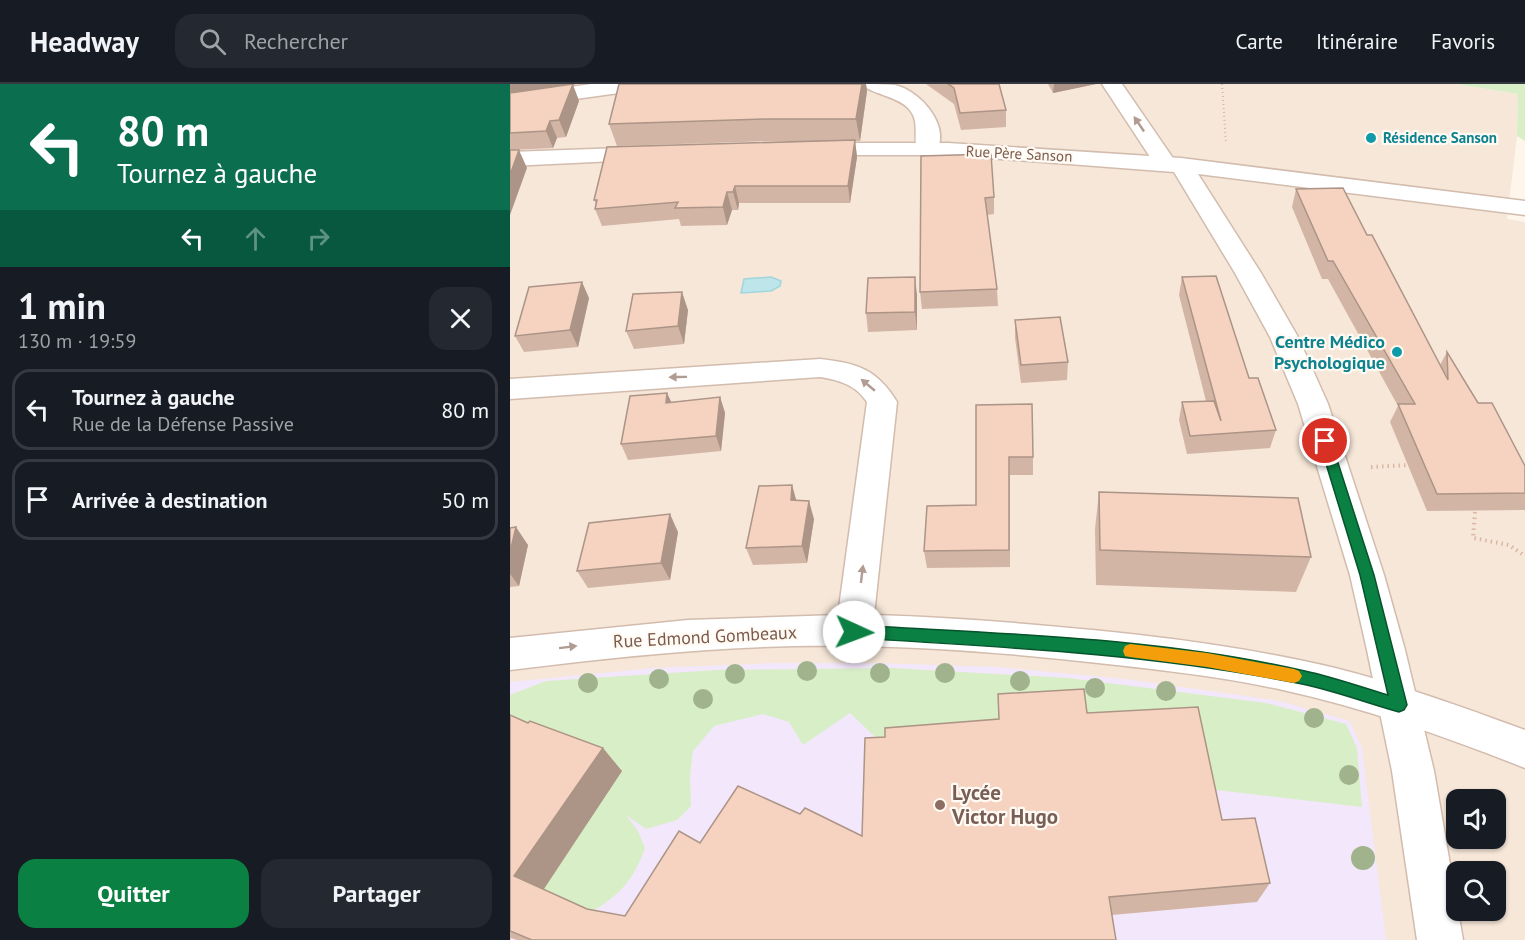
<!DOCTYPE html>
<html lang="fr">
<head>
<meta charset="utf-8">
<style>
	body { margin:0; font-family:"PT Sans",sans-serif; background:#242831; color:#f1f3f6; height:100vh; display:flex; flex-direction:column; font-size:22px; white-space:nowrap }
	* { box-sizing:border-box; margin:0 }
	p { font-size:20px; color:#9ea1a6 }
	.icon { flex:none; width:33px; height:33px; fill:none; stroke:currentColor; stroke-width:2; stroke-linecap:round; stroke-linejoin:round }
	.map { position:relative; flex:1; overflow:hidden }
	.drawer { display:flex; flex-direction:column; background:#171b24; width:510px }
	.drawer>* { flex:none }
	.top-card { background:#0b6e4f; color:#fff; overflow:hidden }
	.tools { position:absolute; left:936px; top:705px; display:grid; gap:12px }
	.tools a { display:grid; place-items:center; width:60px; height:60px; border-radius:12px; background:#171b24; box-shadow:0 2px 4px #0004; font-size:30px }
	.pin { position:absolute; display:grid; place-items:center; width:51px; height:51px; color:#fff; margin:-26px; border:3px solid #fff; border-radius:50%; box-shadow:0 2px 6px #0007 }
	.me { position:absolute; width:66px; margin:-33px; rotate:92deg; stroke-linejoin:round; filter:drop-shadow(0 0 4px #0008) }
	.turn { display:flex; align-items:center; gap:21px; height:126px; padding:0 18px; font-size:27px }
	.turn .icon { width:78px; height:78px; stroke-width:2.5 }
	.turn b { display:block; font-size:42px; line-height:51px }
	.lanes { display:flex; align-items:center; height:57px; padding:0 18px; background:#0003; justify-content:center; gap:30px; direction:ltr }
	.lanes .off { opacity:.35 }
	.round { display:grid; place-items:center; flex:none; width:63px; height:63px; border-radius:18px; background:#242831 }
	.headline { display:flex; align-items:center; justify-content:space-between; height:102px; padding:0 18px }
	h1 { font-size:36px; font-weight:600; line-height:45px }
	.primary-button { display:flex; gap:12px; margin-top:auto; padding:12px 18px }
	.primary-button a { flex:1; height:69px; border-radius:18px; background:#0b8043; color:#fff; font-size:24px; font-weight:600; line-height:69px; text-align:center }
	.primary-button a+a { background:#242831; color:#f1f3f6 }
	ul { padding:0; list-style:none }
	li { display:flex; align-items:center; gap:18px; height:81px; margin:0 12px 9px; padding:0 6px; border:3px solid #363941; border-radius:18px }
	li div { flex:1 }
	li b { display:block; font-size:22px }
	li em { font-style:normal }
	header { display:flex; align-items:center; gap:36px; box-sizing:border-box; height:84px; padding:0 30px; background:#171b24; border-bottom:2px solid #363941 }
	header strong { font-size:28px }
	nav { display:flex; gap:33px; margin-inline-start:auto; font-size:21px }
	.search { width:420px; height:54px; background:#242831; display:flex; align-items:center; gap:15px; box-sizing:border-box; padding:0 21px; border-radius:18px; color:#9ea1a6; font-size:22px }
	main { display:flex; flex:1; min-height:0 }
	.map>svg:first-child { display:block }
	.residential { fill:#f6e7d8; fill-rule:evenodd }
	.education { fill:#f3e7fb }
	.green { fill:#d8eec7 }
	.water { fill:#bde5ea; stroke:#a2d6dd; stroke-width:1.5 }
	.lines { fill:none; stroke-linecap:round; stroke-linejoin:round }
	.minor-casing { stroke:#d2bcae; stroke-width:3 }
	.tertiary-casing { stroke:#d2bcae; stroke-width:3 }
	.path-far1 { stroke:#dcb6a2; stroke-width:2; stroke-dasharray:1 3; stroke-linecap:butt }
	.path { stroke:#dcb6a2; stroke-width:4; stroke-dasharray:1.5 4; stroke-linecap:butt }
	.minor { fill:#fff; fill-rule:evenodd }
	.tertiary { fill:#fff; fill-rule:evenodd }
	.tree { fill:#a0b38c }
	.wall { fill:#d3b5a5 }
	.shaded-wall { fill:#ac9486 }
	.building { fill:#f5d3c0; stroke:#ac9486; stroke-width:1.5 }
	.oneway { fill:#b09c93 }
	.route { fill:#0b8043; stroke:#07532c; stroke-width:1.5 }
	.slow { fill:#f59e0b }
	.culture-dot { fill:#0f9aa8; stroke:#fffaf3; stroke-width:2 }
	.education-dot { fill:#8d6e63; stroke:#fffaf3; stroke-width:2 }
	.labels { text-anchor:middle; stroke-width:4.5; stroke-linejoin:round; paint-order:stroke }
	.far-culture-label { font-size:15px; font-weight:bold; fill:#0d838f; stroke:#fffaf3; text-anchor:start }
	.far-street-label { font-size:15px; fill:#7c5a4b; stroke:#fffaf3 }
	.culture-label { font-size:18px; font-weight:bold; fill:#0d838f; stroke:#fffaf3; text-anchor:end }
	.street-label { font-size:18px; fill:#7c5a4b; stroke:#fffaf3 }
	.near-education-label { font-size:21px; font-weight:bold; fill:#785e54; stroke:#fffaf3; text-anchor:start }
</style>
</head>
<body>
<header>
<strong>Headway</strong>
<div class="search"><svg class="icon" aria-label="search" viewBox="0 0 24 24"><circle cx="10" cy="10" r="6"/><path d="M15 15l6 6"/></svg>Rechercher</div>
<nav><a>Carte</a><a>Itinéraire</a><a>Favoris</a></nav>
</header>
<main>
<section class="drawer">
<div class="top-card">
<div class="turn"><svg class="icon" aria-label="left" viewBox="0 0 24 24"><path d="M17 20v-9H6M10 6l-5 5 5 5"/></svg><div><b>80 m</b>Tournez à gauche</div></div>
<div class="lanes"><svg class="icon" aria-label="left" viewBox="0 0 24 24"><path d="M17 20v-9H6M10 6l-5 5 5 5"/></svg><svg class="icon off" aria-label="ahead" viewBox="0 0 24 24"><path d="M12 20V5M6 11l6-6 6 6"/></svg><svg class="icon off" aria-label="right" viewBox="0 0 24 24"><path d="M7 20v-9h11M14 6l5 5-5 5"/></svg></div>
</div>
<div class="headline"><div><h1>1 min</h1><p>130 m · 19:59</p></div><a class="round"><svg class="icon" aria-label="close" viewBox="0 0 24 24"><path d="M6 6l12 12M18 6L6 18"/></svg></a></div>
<ul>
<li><svg class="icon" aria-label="left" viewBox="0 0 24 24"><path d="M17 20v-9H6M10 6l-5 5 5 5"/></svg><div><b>Tournez à gauche</b><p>Rue de la Défense Passive</p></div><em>80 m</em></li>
<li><svg class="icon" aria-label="arrive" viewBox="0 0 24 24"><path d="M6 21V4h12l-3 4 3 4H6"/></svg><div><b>Arrivée à destination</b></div><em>50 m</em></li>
</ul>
<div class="primary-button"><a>Quitter</a><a>Partager</a></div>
</section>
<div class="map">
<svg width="1015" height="856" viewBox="0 0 1015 856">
	<rect width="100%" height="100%" fill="#fef6eb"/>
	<path class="residential" d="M0,0H946L1008,10L1007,52L997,135L1015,138V856H0ZM946,716H986V754H946ZM946,788H986V826H946Z"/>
	<polygon class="education" points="265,579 367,579 488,583 615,595 770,617 840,637 852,664 876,856 0,856 0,598 143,584"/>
	<g class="green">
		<polygon points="946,0 1015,0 1015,57 1007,52 1008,10"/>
		<path d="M381,584L558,594L756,619L836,640L847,664L852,723L381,668L340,629L293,661L279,638L253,630L204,642L183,667L180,692L181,722L167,736L136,745L116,731L128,747L135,764C122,800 108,812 75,832L30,811L79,661L53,649L40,663L0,644V611L36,597L207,586Z"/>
	</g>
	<polygon class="water" points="261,193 271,197 270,202 261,207 231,209 234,195"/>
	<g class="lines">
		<defs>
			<g id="minor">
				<polygon points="81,0 141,0 138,4 131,6 0,24 0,12"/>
				<path d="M352,0C363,0 375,0 385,1C411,7 443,44 425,70L417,71L409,70C401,57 412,38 398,24C387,12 358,9 352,0Z"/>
				<polygon points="592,0 612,0 667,80 664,85 656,87 648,85"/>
				<path d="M310,275C347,279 367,285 387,318L364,531C437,533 510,539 582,546C664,554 745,565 825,584C889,600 952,623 1015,646V684C936,653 856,624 773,606C709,592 644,585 579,578C481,567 382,560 284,562C189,564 94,574 0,586V554L178,536L328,531L357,318C346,301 329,296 310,293L0,315V295Z"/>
			</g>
			<g id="tertiary">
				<polygon points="302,59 438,59 671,74 1015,117 1015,131 688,90 751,189 788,253 818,320 874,491 895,566 924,687 953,856 907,856 882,687 857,566 840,491 788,320 760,253 725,189 664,88 438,71 302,71 294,70 291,65 294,60"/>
				<polygon points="139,63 147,65 150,70 147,75 0,82 0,68"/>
			</g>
		</defs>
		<use href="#minor" class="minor-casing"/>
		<use href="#tertiary" class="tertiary-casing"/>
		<polyline class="path-far1" points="712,0 716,59"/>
		<g class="path">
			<polyline points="861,383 898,381"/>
			<polyline points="965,428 963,454 999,461 1015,472"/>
		</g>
		<use href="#minor" class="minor"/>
		<use href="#tertiary" class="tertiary"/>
	</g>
	<g class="tree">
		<circle cx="297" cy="587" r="10"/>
		<circle cx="370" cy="589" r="10"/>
		<circle cx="435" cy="589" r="10"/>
		<circle cx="225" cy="590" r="10"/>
		<circle cx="149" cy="595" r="10"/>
		<circle cx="510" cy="597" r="10"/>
		<circle cx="78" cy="599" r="10"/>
		<circle cx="585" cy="604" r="10"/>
		<circle cx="656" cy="607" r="10"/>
		<circle cx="193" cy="615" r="10"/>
		<circle cx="804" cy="634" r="10"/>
		<circle cx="839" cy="691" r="10"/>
		<circle cx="853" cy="774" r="12"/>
	</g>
	<g class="wall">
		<polygon points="0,0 63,1 69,17 56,53 47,54 43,64 0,66"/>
		<polygon points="109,0 356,0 357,7 350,57 345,57 347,73 340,119 229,119 228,126 222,126 217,141 171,142 169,135 92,142 85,125 86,120 84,116 330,57 262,57 107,62 99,40"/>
		<polygon points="416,0 489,0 496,26 496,43 451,46 444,20"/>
		<polygon points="538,0 586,0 543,9"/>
		<polygon points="411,72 484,113 484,130 477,131 487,205 488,222 412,225 410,208"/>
		<polygon points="786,105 857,151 930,281 937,268 968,319 1015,382 1015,426 917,427 880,338 888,322 818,195 812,195 782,123"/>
		<polygon points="672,193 739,294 766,346 760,364 677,370 669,336 672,318 696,317 669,211"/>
		<polygon points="407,211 407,246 358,248 356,229"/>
		<polygon points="79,214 68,263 14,268 5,252"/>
		<polygon points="178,226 174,260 124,265 116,247"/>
		<polygon points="505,236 558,278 557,296 511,299 505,254"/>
		<polygon points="157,309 161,318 210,313 215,329 211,367 118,376 111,360"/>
		<polygon points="466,321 523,373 523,391 500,391 500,483 417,484 414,467 466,421"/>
		<polygon points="282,401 286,417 304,435 297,479 243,481 236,464"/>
		<polygon points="589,408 801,473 786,508 586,501 585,445"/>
		<polygon points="0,444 18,461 9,502 0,503"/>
		<polygon points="168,448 160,496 78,504 67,487"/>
		<polygon points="577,629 712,736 760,799 747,818 602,831 606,856 7,856 1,854 0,856 0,631 112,687 33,805 77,825 115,832 190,759 290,730 352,752 375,653"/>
	</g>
	<g class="shaded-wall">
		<polygon points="0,0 66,0 63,1 69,17 56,53 49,36 0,10"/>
		<polygon points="352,0 356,0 357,7 350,57 346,35"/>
		<polygon points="544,0 586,0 543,9"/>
		<polygon points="40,37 47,54 43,64 36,47"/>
		<polygon points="345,56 347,73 340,119 338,102"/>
		<polygon points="9,66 17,84 0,131 0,91"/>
		<polygon points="225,102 229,119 228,126 223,108"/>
		<polygon points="217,108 222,126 217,141 213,123"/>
		<polygon points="405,193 407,211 407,246 405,228"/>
		<polygon points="72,198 79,214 68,263 60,246"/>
		<polygon points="172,208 178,226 174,260 168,242"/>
		<polygon points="157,309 164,324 156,319"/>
		<polygon points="210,313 215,329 211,367 206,352"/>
		<polygon points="282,401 287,419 281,416"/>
		<polygon points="299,417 304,435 297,479 292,462"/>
		<polygon points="160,430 168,448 160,496 151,479"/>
		<polygon points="6,443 18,461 9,502 0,490 0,468"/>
		<polygon points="93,664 112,687 30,811 4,792"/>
	</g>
	<g class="building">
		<polygon points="63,0 49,36 40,37 36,47 0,49 0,9"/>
		<polygon points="109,0 352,0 346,35 257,35 99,40"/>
		<polygon points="438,0 489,0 496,26 450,29 444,4"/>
		<polygon points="345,56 338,102 225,102 223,108 217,108 213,123 165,124 168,118 85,125 87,116 84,116 97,63"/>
		<polygon points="0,66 9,66 0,91"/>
		<polygon points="481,70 484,113 475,114 487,205 410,208 411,72"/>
		<polygon points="833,104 857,151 862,151 938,296 937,268 968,319 982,319 1015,382 1015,409 927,410 888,320 905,320 823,177 818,177 786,105"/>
		<polygon points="706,192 739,294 748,294 766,346 680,352 672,318 704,317 711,337 672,193"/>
		<polygon points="405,193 405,228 356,229 358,194"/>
		<polygon points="72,198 60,246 5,252 19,203"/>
		<polygon points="172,208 168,242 116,247 123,210"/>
		<polygon points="550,233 558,278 511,281 505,236"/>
		<polygon points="157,309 156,319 210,313 206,352 111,360 120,312"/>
		<polygon points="522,320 523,373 499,373 499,466 414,467 417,422 466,421 466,321"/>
		<polygon points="282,401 281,416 299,417 292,462 236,464 249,402"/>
		<polygon points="589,408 788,414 801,473 590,466"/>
		<polygon points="160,430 151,479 67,487 79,439"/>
		<polygon points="6,443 0,468 0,444"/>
		<polygon points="574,605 577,629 688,623 712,736 745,734 760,799 599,813 606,856 22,856 0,847 0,631 18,639 20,637 93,664 4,792 77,825 115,832 169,747 190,759 228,702 290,730 295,724 352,752 355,654 375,653 375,644 489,635 488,610"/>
	</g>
	<defs><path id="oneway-solid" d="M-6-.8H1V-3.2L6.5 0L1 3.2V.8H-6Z" transform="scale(1.5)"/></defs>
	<g class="oneway">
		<use href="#oneway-solid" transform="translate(629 40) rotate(-124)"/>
		<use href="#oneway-solid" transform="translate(168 293) rotate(179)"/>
		<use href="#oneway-solid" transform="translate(358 301) rotate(-140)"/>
		<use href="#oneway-solid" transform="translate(352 490) rotate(-83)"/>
		<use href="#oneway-solid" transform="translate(58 563) rotate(-7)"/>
	</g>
	<path class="route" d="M815,352L821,357L864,491L897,621L894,626L889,628C857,619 825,607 792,600C644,570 494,563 344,554L338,552L336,548L338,543L344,541C494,550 648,553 795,587C823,593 851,603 878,611L850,491L809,357Z"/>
	<polygon class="slow" points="620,560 697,569 784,585 789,587 792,592 789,597 784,599 697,583 620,573 615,572 613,567 615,562"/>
	<g class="culture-dot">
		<circle cx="861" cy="54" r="6"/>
		<circle cx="887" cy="268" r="6"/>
	</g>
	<circle class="education-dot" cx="430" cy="721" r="6"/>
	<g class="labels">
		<g class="far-culture-label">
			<text x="873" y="59">Résidence Sanson</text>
		</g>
		<g class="far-street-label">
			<text transform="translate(509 70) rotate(3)" y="5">Rue Père Sanson</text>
		</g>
		<g class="culture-label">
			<text x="875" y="264">Centre Médico<tspan x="875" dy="21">Psychologique</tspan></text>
		</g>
		<g class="street-label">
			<text transform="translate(195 553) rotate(-3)" y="6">Rue Edmond Gombeaux</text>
		</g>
		<g class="near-education-label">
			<text x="442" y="716">Lycée<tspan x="442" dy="24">Victor Hugo</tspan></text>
		</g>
	</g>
</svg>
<div class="tools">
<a><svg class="icon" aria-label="sound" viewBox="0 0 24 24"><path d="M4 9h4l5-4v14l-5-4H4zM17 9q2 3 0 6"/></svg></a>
<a><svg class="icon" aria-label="search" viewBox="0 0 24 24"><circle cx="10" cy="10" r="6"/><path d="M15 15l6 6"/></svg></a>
</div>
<div class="pin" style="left:815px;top:357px;background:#d93025"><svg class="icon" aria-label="arrive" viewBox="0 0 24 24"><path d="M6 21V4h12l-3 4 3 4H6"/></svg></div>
<svg class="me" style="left:344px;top:548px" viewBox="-20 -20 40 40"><circle r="19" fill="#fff"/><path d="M0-13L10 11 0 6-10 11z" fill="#0b8043"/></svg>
</div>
</main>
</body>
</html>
